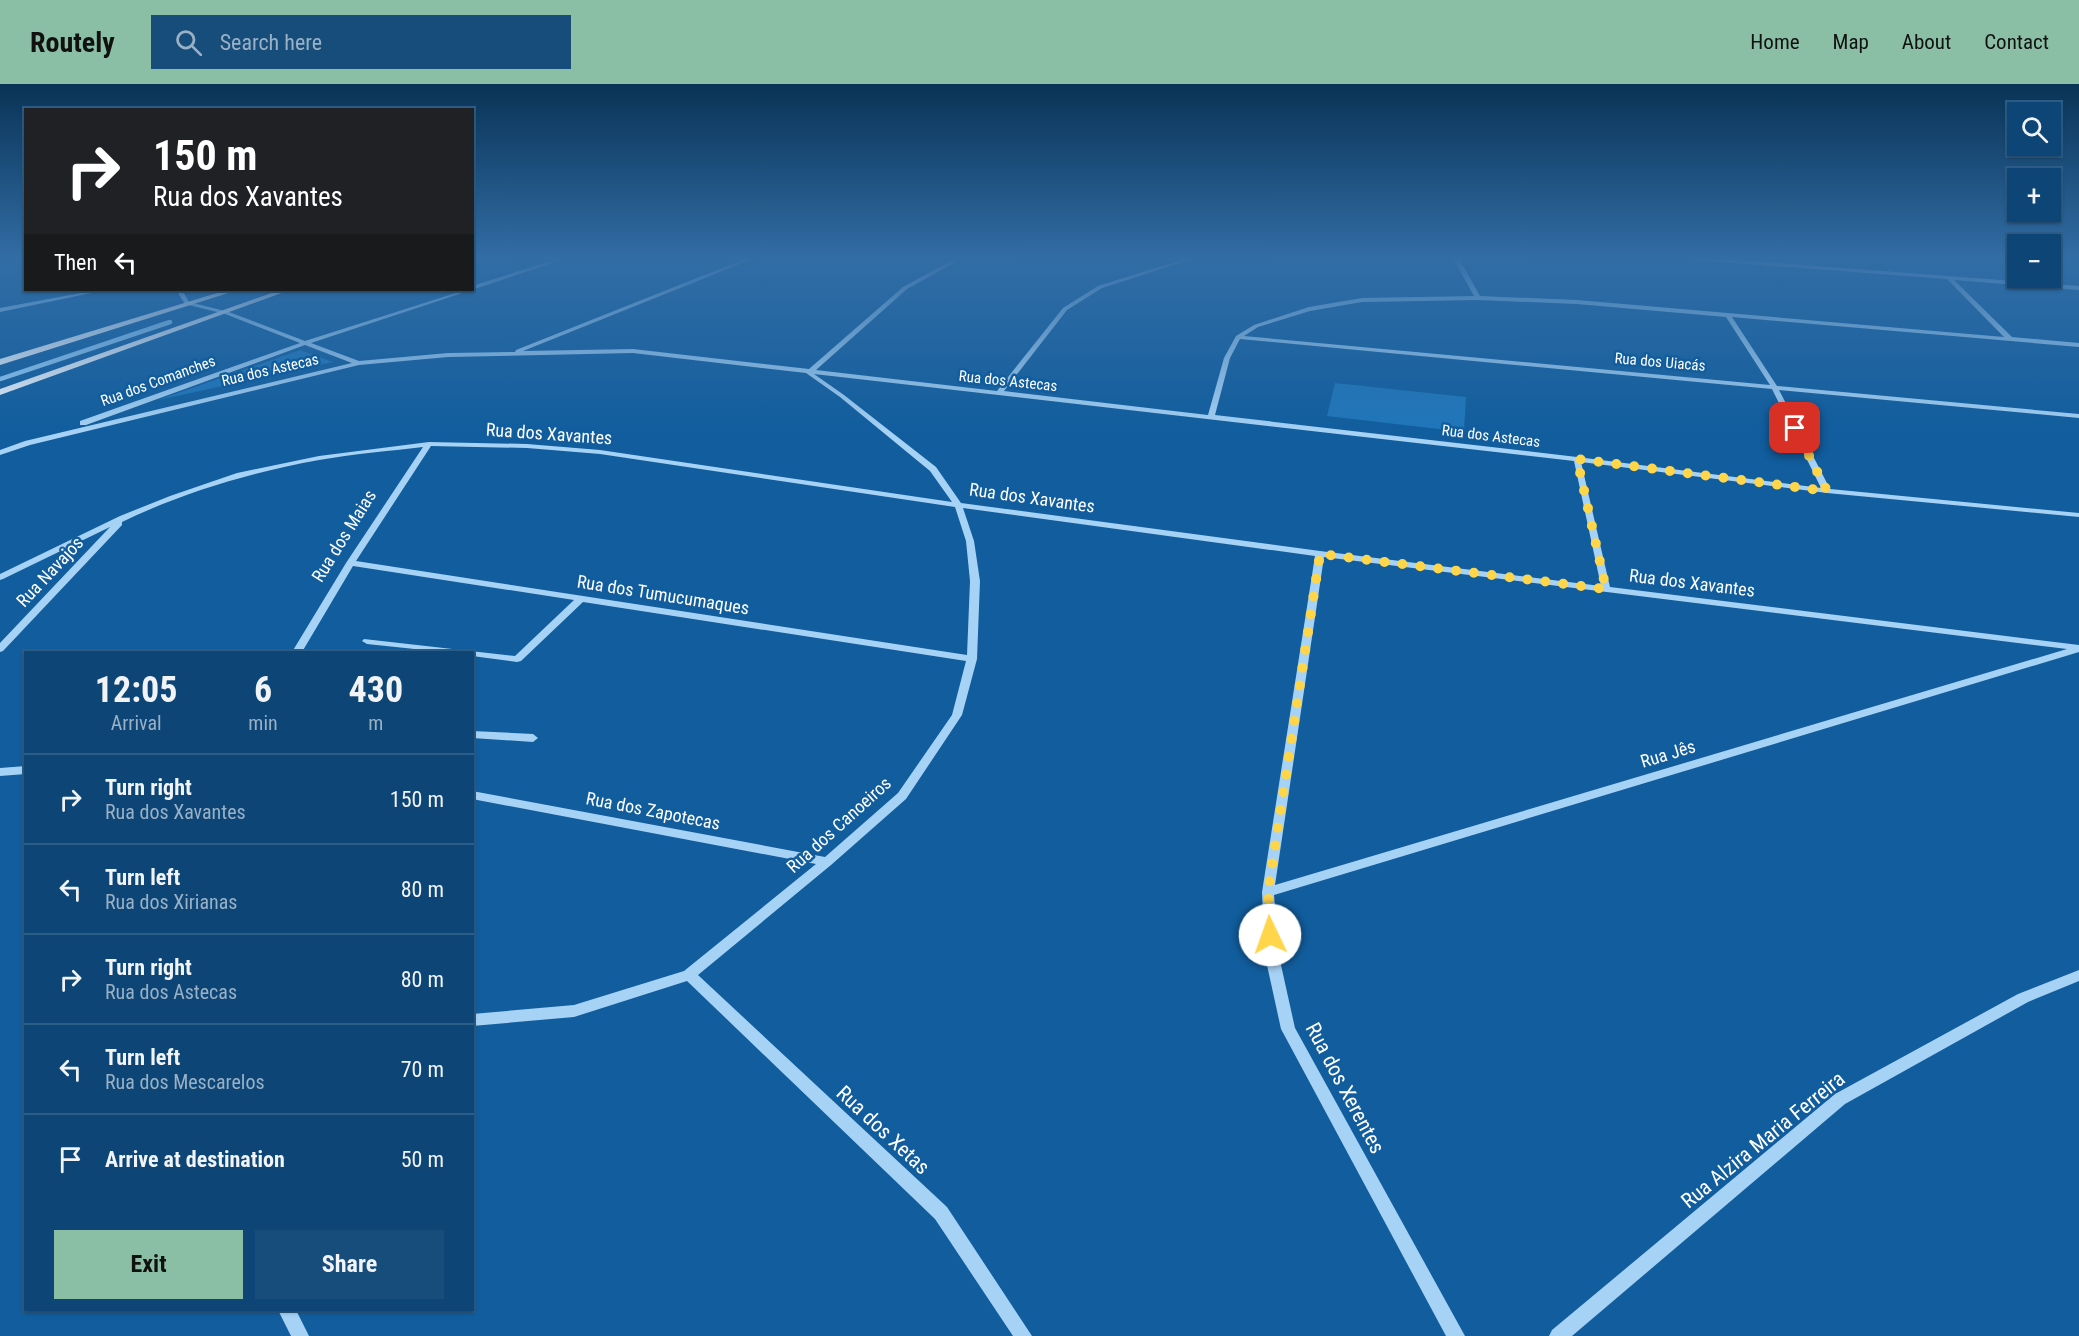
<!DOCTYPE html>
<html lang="en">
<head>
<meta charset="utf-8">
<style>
	body { margin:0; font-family:"Roboto Condensed",sans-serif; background:#164d7b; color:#f1f3f6; height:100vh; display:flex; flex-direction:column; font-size:22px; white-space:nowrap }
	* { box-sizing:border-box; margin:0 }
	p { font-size:20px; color:#9ab1c5 }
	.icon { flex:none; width:33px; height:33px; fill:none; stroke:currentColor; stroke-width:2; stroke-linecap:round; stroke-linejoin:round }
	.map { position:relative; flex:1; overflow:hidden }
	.panel { position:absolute; left:24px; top:567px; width:450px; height:660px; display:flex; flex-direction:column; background:#0d4676; border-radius:0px; box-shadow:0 2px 4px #0004,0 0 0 2px #2d5e88 }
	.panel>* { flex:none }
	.top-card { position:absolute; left:24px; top:24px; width:450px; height:183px; border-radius:0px; box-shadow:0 2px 4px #0004,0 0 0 2px #2d5e88; background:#202124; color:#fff; overflow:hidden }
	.buttons { position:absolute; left:2007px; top:18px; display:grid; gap:12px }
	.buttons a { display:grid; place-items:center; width:54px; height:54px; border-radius:0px; background:#0d4676; box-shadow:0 2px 4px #0004,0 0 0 2px #2d5e88; font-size:30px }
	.pin { position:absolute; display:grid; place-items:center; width:51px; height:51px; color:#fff; margin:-26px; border-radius:12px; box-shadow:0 3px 9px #0006 }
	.me { position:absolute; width:66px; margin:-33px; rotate:357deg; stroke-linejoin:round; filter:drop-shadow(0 0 4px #0008) }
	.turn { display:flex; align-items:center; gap:21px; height:126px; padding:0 30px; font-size:27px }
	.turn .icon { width:78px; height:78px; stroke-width:2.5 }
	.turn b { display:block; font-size:42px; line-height:51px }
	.then { display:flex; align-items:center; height:57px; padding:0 30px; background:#0003; gap:12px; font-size:22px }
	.eta { display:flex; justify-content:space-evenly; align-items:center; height:102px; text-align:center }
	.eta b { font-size:36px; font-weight:700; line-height:42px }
	.action { display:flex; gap:12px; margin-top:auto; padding:12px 30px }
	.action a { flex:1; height:69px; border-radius:0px; background:#8abfa5; color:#111; font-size:24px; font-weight:700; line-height:69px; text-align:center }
	.action a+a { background:#164d7b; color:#f1f3f6 }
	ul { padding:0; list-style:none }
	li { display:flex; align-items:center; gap:18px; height:90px; padding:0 30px; border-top:2px solid #2d5e88 }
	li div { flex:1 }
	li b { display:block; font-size:22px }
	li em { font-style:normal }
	header { display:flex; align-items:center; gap:36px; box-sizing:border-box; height:84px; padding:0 30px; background:#8abfa5; color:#111 }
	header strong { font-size:28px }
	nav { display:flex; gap:33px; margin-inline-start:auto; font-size:21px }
	.search { width:420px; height:54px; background:#164d7b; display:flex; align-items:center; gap:15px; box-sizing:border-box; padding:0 21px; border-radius:0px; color:#9ab1c5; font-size:22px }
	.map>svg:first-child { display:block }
	.green { fill:#1f76ba }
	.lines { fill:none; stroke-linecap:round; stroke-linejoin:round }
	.stream { stroke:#98cef8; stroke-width:4.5 }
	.minor { fill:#a6d2f5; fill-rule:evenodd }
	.major { fill:#f4f9ff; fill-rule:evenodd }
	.route { stroke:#ffd54a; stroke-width:10; stroke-dasharray:0 18 }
	.labels { text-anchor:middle; stroke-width:5; stroke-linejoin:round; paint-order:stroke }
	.far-street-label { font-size:15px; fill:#fff; stroke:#115d9d }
	.street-label { font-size:18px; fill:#fff; stroke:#115d9d }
	.near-street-label { font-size:21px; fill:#fff; stroke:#115d9d }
</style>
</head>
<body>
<header>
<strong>Routely</strong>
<div class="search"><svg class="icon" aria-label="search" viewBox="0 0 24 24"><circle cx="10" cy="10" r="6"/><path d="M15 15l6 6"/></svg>Search here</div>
<nav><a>Home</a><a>Map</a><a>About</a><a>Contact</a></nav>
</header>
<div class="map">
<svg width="2079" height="1252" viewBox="0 0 2079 1252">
	<rect width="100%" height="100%" fill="#115d9d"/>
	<g class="green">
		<polygon points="300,266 333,278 158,316"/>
		<polygon points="1335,299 1466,313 1464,348 1327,332"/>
	</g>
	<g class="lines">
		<polyline class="stream" points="0,295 170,238"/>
		<g class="minor">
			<path d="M560,174H568L311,259L359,277L448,269L515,268L516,266L747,174H755L523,267L633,265L809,285L903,203L956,174H963L907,205L816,286L997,307L1063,224L1098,202L1187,174H1196L1102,204L1067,226L1004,307L1208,331L1224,274L1236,252L1254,241L1309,223L1362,214L1474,212L1453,174H1459L1480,212L1577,216L2004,253L1947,195L1693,176L1690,174H1714L2079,202V206L1954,196L2012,253L2079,259V263L1732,233L1777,302L2079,330V334L1779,306L1830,405L2079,429V433L1827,409L1581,378L1610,503L2079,561V568L1274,811L1279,872L1295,944L1465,1252H1446L1281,945L1265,872L1262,808L1315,472L963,424L974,457L980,497L977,575L962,631L906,715L831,781L698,891L947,1123L1032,1252H1013L935,1135L687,897L574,933L472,942V930L574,921L684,887L816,780L472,715V707L825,773L898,709L952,631L966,577L583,518L521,577L517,578L472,572V568H443L367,560L362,557L364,555L515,572L574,516L353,482L302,568H292L346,479L423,363C389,367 353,370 319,376C252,388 184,408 122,438V441L3,567L0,568V559L110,443L3,495L0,496V490L120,432L170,412L237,389L319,372L429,358L527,360L600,366L952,418L930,387L840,313L806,289L633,269L448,273L359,281L30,361L0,371V366L25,357L352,279L305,261L86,341H80V337L300,259L225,230L185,220L176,206H182L189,218L229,228L305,257L465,206H472V202ZM1478,216L1577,220L1726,233L1770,301L1244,252L1258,243L1310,227L1362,218ZM1240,255L1772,305L1821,404L1577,373L1215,331L1230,274ZM814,290L1574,377L1601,502L1320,467L961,419L936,383L844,311ZM431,362L527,364L600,370L955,423L966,457L970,497L967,571L356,477ZM1324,473L2067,565L1275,801Z"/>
			<polygon points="97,206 106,206 0,228 0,224"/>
			<polygon points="472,647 533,650 538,654 533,658 472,654"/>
			<polygon points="26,682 26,690 0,692 0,684"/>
			<polygon points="2079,886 2079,897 2028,918 1845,1020 1572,1252 1549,1252 1552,1246 1835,1010 2018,910"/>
			<polygon points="278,1226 296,1226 309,1252 291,1252"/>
		</g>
		<g class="major">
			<polygon points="227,206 238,206 0,281 0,275"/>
			<polygon points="280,206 290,206 0,311 0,305"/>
		</g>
	</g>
	<linearGradient id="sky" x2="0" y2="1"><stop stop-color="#093356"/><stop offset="0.5" stop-color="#326da5"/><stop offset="1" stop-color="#326da5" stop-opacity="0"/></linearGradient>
	<rect width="2079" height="349" fill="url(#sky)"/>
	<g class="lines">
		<polyline class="route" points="1270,851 1268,808 1320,470 1606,505 1577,375 1827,407 1795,344"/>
	</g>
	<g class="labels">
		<g class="far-street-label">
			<text transform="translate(1660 278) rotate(5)" y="5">Rua dos Uiacás</text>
			<text transform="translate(270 286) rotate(-13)" y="5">Rua dos Astecas</text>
			<text transform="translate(158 297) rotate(-20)" y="5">Rua dos Comanches</text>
			<text transform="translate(1008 297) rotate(6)" y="5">Rua dos Astecas</text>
			<text transform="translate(1491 352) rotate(7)" y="5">Rua dos Astecas</text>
		</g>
		<g class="street-label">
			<text transform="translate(549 350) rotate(4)" y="6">Rua dos Xavantes</text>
			<text transform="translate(1032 414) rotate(8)" y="6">Rua dos Xavantes</text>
			<text transform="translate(344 452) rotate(-58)" y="6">Rua dos Maias</text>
			<text transform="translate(50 488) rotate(-47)" y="6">Rua Navajos</text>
			<text transform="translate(1692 499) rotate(7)" y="6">Rua dos Xavantes</text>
			<text transform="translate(663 511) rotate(9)" y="6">Rua dos Tumucumaques</text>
			<text transform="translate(1668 670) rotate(-17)" y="6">Rua Jês</text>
			<text transform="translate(653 727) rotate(11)" y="6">Rua dos Zapotecas</text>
			<text transform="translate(839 741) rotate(-42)" y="6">Rua dos Canoeiros</text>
		</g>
		<g class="near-street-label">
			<text transform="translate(1345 1004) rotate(62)" y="7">Rua dos Xerentes</text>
			<text transform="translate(883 1046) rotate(43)" y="7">Rua dos Xetas</text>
			<text transform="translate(1763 1056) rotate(-39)" y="7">Rua Alzira Maria Ferreira</text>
		</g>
	</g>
</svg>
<div class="buttons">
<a><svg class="icon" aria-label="search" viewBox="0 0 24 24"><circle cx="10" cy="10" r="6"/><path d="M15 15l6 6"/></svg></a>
<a>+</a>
<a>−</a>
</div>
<div class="pin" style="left:1795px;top:344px;background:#d93025"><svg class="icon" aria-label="arrive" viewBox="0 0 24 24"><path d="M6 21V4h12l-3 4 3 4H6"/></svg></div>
<svg class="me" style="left:1270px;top:851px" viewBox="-20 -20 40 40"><circle r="19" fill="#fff"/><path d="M0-13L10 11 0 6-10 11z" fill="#ffd54a"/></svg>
<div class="top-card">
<div class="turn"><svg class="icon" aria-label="right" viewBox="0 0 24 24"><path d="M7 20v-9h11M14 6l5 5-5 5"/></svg><div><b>150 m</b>Rua dos Xavantes</div></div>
<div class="then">Then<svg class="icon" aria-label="left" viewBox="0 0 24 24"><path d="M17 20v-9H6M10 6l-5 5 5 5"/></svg></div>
</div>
<section class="panel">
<div class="eta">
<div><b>12:05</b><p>Arrival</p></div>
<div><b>6</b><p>min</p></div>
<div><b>430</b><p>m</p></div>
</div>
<ul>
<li><svg class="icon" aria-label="right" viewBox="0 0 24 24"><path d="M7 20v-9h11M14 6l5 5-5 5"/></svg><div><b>Turn right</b><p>Rua dos Xavantes</p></div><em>150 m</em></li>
<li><svg class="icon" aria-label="left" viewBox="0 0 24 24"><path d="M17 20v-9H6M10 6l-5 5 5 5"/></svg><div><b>Turn left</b><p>Rua dos Xirianas</p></div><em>80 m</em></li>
<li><svg class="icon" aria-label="right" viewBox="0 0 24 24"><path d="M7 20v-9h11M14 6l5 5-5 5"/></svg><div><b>Turn right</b><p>Rua dos Astecas</p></div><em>80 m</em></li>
<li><svg class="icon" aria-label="left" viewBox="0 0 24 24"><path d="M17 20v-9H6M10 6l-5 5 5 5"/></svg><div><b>Turn left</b><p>Rua dos Mescarelos</p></div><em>70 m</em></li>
<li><svg class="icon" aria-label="arrive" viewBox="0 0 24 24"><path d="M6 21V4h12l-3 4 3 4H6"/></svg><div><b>Arrive at destination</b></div><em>50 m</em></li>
</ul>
<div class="action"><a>Exit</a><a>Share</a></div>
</section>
</div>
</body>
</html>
